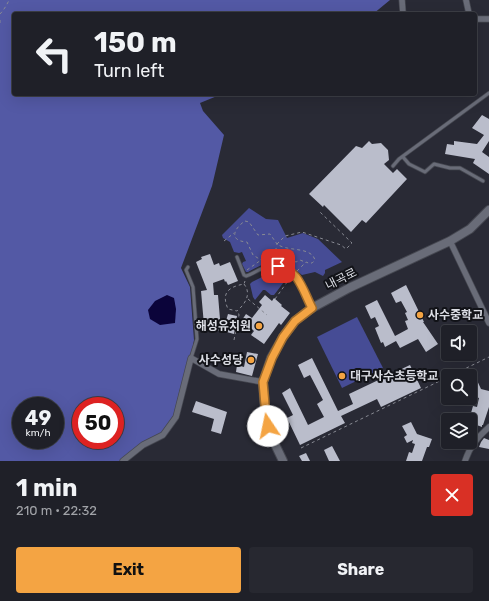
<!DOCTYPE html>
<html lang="en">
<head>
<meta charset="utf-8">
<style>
	body { margin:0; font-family:Rubik,"Noto Sans KR",sans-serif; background:#272830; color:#f1f3f6; height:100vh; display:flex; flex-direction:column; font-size:15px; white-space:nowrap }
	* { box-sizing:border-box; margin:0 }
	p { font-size:13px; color:#a1a3a8 }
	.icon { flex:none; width:22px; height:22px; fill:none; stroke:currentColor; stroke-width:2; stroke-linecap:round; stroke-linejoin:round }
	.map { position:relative; height:461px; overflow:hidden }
	.panel { display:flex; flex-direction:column; background:#1f2028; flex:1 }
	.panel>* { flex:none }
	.top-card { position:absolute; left:12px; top:12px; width:465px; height:84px; border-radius:4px; box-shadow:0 4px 16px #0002,0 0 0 1px #3c3e45; background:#1f2028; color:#f1f3f6; overflow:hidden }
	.fabs { position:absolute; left:441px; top:325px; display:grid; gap:8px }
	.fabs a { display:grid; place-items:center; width:36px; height:36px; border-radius:4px; background:#1f2028; box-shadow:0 4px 16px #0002,0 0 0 1px #3c3e45; font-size:20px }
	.speed { position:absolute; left:12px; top:397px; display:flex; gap:8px; font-size:20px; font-weight:700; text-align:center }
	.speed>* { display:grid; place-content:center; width:52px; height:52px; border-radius:50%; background:#1f2028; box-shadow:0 4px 16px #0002,0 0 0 1px #3c3e45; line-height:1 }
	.speed small { font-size:10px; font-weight:400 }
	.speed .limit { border:6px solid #d22; background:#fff; color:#111 }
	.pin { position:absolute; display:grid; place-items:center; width:34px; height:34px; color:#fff; margin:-17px; border-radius:8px; box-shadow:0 2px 6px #0006 }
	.me { position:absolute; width:44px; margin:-22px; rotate:349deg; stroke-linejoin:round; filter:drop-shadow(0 0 3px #0008) }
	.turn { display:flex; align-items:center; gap:14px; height:84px; padding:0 16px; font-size:18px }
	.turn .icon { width:52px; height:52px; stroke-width:2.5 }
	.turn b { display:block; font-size:28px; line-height:34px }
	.round { display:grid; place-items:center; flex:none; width:42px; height:42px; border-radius:4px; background:#272830 }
	.overview { display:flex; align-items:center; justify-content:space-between; height:68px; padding:0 16px }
	h1 { font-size:24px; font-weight:700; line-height:30px }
	.primary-button { display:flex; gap:8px; margin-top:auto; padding:8px 16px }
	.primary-button a { flex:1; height:46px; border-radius:4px; background:#f4a443; color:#111; font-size:16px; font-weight:700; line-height:46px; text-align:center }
	.primary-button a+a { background:#272830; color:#f1f3f6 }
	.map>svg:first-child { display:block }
	.green { fill:#464c95 }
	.forest { fill:#5359a5; fill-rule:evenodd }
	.water { fill:#0b043a }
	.building { fill:#babdcb }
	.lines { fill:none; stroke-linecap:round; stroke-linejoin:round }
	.lane-casing { stroke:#464851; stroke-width:4.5 }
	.street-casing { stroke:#464851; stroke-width:7 }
	.secondary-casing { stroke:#464851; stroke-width:10 }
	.path { stroke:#888a93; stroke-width:1; stroke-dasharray:3 3; stroke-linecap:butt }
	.lane { stroke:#696c78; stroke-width:3 }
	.street { stroke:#696c78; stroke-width:5.5 }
	.secondary { stroke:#696c78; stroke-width:8 }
	.route-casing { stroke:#9f6b2c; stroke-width:10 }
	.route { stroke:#f4a443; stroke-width:7 }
	.poi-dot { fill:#f4a443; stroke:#121318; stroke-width:1.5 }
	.labels { text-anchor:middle; stroke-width:4; stroke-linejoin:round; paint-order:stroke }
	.street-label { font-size:12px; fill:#dcdee5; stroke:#121318 }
	.poi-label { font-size:12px; font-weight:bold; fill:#dcdee5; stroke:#121318; text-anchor:start }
</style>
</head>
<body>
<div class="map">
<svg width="489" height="461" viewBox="0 0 489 461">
	<rect width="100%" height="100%" fill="#292a35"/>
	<g class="green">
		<path d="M249,208L266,219L278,220L287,238L303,233L318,239L342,262L325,270V273L323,276L315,272L302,275C299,273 296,270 292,268C275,256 263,264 248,272H246L242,264L243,262L246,261L242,252L239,253L234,252L230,242L223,238L222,235Z"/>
		<polygon points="272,272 283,275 287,278 274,295 271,295 265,290 263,290 255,300 253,297 250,284 252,282"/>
		<polygon points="357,317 383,368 342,388 317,337"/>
	</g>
	<path class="forest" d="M0,0H390L373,14H14V94H222L200,103L203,111L224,135L212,186L181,268L190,287L194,340L191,358L176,417L163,435L123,461H0ZM21,406H55V440H21ZM81,406H115V440H81Z"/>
	<polygon class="water" points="167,295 174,298 176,309 175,323 160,325 150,319 148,310 155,301"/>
	<g class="building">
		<polygon points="482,115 489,119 489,141 482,152 489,157 489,174 473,163 475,159 445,154 447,144 454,145 454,141 477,144 484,135 472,128"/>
		<polygon points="369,141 372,144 381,143 388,150 389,160 384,164 393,173 397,169 407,179 366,223 362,220 351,232 324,205 323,207 309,194 356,146 362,148"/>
		<polygon points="210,254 214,265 219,263 220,266 230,262 238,281 228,285 226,281 225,282 224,279 213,283 214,295 218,295 221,331 207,328 207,325 204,325 201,291 207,290 196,262 202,259 201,257"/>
		<polygon points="406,285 424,322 423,322 438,344 426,352 418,339 400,348 396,341 385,347 383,342 381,343 375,328 379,326 375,317 371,319 365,306 377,300 395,336 408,329 405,321 408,320 405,313 407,312 401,301 396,303 391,293"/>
		<polygon points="265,295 272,301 274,298 282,305 281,306 290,313 281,325 279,323 264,344 251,335 254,331 242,320 246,314 252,318 262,305 259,302"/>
		<polygon points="228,314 237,316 234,334 223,331"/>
		<polygon points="247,352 258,354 252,376 236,372 237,365 244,367"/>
		<polygon points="312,358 338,411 353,404 349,394 410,365 421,388 381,407 377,399 341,416 345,423 300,445 287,418 293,415 282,393 290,388 308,425 324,417 317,404 323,400 310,375 304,378 298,365"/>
		<polygon points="475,376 481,389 489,391 489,407 483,425 482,425 482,427 474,424 474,423 469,420 473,406 477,407 479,398 476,397 477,394 471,397 470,394 470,379"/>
		<polygon points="196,401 227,412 221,434 211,431 214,419 192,412"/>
		<polygon points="411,422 417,434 432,439 429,447 427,447 422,461 406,461 409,452 412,453 415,444 412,443 413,440 407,443 404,437 407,435 402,426"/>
		<polygon points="484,438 489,440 489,449 479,447 481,442"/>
		<polygon points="332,446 340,461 329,461 324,450"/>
		<polygon points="306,453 310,461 302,461 299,456"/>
	</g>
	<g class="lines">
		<defs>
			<g id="lane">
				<polyline points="403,157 409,164 425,172 434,164 450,168 460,168 483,181"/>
				<polyline points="393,166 399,159 489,93"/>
				<path d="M237,257L244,275L246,276C253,274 259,269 266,267C294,257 302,289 312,308"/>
				<polyline points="188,267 186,270 193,287 197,339 191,358"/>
			</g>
			<g id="street">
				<polyline points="402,0 403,14"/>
				<polyline points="466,0 469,14"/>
				<polyline points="475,19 489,19"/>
				<polyline points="450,241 489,323"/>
				<polyline points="123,461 143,445 163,435 176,417 191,358 219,374 263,382"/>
				<path d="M465,461C470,446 478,437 489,427"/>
			</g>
			<polyline id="secondary" points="283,461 271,436 265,416 263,382 271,358 283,337 295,321 312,308 349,288 450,241 470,229 489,210"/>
		</defs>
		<use href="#lane" class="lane-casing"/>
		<use href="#street" class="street-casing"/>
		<use href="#secondary" class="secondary-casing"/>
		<g class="path">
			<path d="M0,14C3,11 7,5 9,0"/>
			<polyline points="0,20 0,23"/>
			<path d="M245,221L249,222L258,235L270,234L277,244C276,254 270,258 261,260L253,255L247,242C229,241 233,229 245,221Z"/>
			<polyline points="224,241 234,233"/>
			<polyline points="273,254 279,258 284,257 296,262 300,260 305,262"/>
			<polyline points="247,270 261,260"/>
			<path d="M297,271L306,262C310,264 312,264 315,260C311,246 287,252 277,244L285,236L302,232L341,245L346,249L352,243L320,212"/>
			<path d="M244,284C252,294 245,304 237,311L228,309C221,293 228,287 244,284L245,281"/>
			<polyline points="248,299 267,315"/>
			<polyline points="275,299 290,278"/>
			<polyline points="234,340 239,315 238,311"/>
			<polyline points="450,376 489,357"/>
			<polyline points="301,448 448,377"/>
		</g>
		<use href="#lane" class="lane"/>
		<use href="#street" class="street"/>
		<use href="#secondary" class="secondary"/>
	</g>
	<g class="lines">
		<defs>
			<path id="route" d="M268,426L266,416L263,382L272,358L283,337L295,321L312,308C303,291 299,270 278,266"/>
		</defs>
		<use href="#route" class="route-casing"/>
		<use href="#route" class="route"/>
	</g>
	<g class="poi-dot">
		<circle cx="420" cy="315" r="4"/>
		<circle cx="259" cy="326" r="4"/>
		<circle cx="251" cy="360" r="4"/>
		<circle cx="342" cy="376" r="4"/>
	</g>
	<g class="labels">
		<g class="street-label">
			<text transform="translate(341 279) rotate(-27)" y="4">내곡로</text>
		</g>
		<g class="poi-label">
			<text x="428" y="319">사수중학교</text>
			<text x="251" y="330" text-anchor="end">해성유치원</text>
			<text x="243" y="364" text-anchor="end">사수성당</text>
			<text x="350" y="380">대구사수초등학교</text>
		</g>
	</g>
</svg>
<div class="fabs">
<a><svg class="icon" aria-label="sound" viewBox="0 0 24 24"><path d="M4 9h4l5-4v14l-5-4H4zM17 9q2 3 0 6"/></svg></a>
<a><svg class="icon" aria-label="search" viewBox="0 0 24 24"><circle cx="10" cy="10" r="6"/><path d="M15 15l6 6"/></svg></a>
<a><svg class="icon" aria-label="layers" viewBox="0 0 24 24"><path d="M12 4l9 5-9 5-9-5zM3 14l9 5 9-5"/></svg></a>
</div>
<div class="speed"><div>49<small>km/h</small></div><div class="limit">50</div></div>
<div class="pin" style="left:278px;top:266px;background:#d93025"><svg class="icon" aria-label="arrive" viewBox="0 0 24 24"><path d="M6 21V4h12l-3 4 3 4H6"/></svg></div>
<svg class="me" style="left:268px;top:426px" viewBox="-20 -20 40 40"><circle r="19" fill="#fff"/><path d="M0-13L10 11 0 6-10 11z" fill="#f4a443"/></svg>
<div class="top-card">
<div class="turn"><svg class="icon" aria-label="left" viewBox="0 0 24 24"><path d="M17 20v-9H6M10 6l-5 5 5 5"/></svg><div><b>150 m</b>Turn left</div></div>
</div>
</div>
<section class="panel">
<div class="overview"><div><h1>1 min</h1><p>210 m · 22:32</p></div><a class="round" style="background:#d93025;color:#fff"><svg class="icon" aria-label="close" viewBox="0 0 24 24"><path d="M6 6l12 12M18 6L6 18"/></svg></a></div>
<div class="primary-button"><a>Exit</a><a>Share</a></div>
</section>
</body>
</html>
